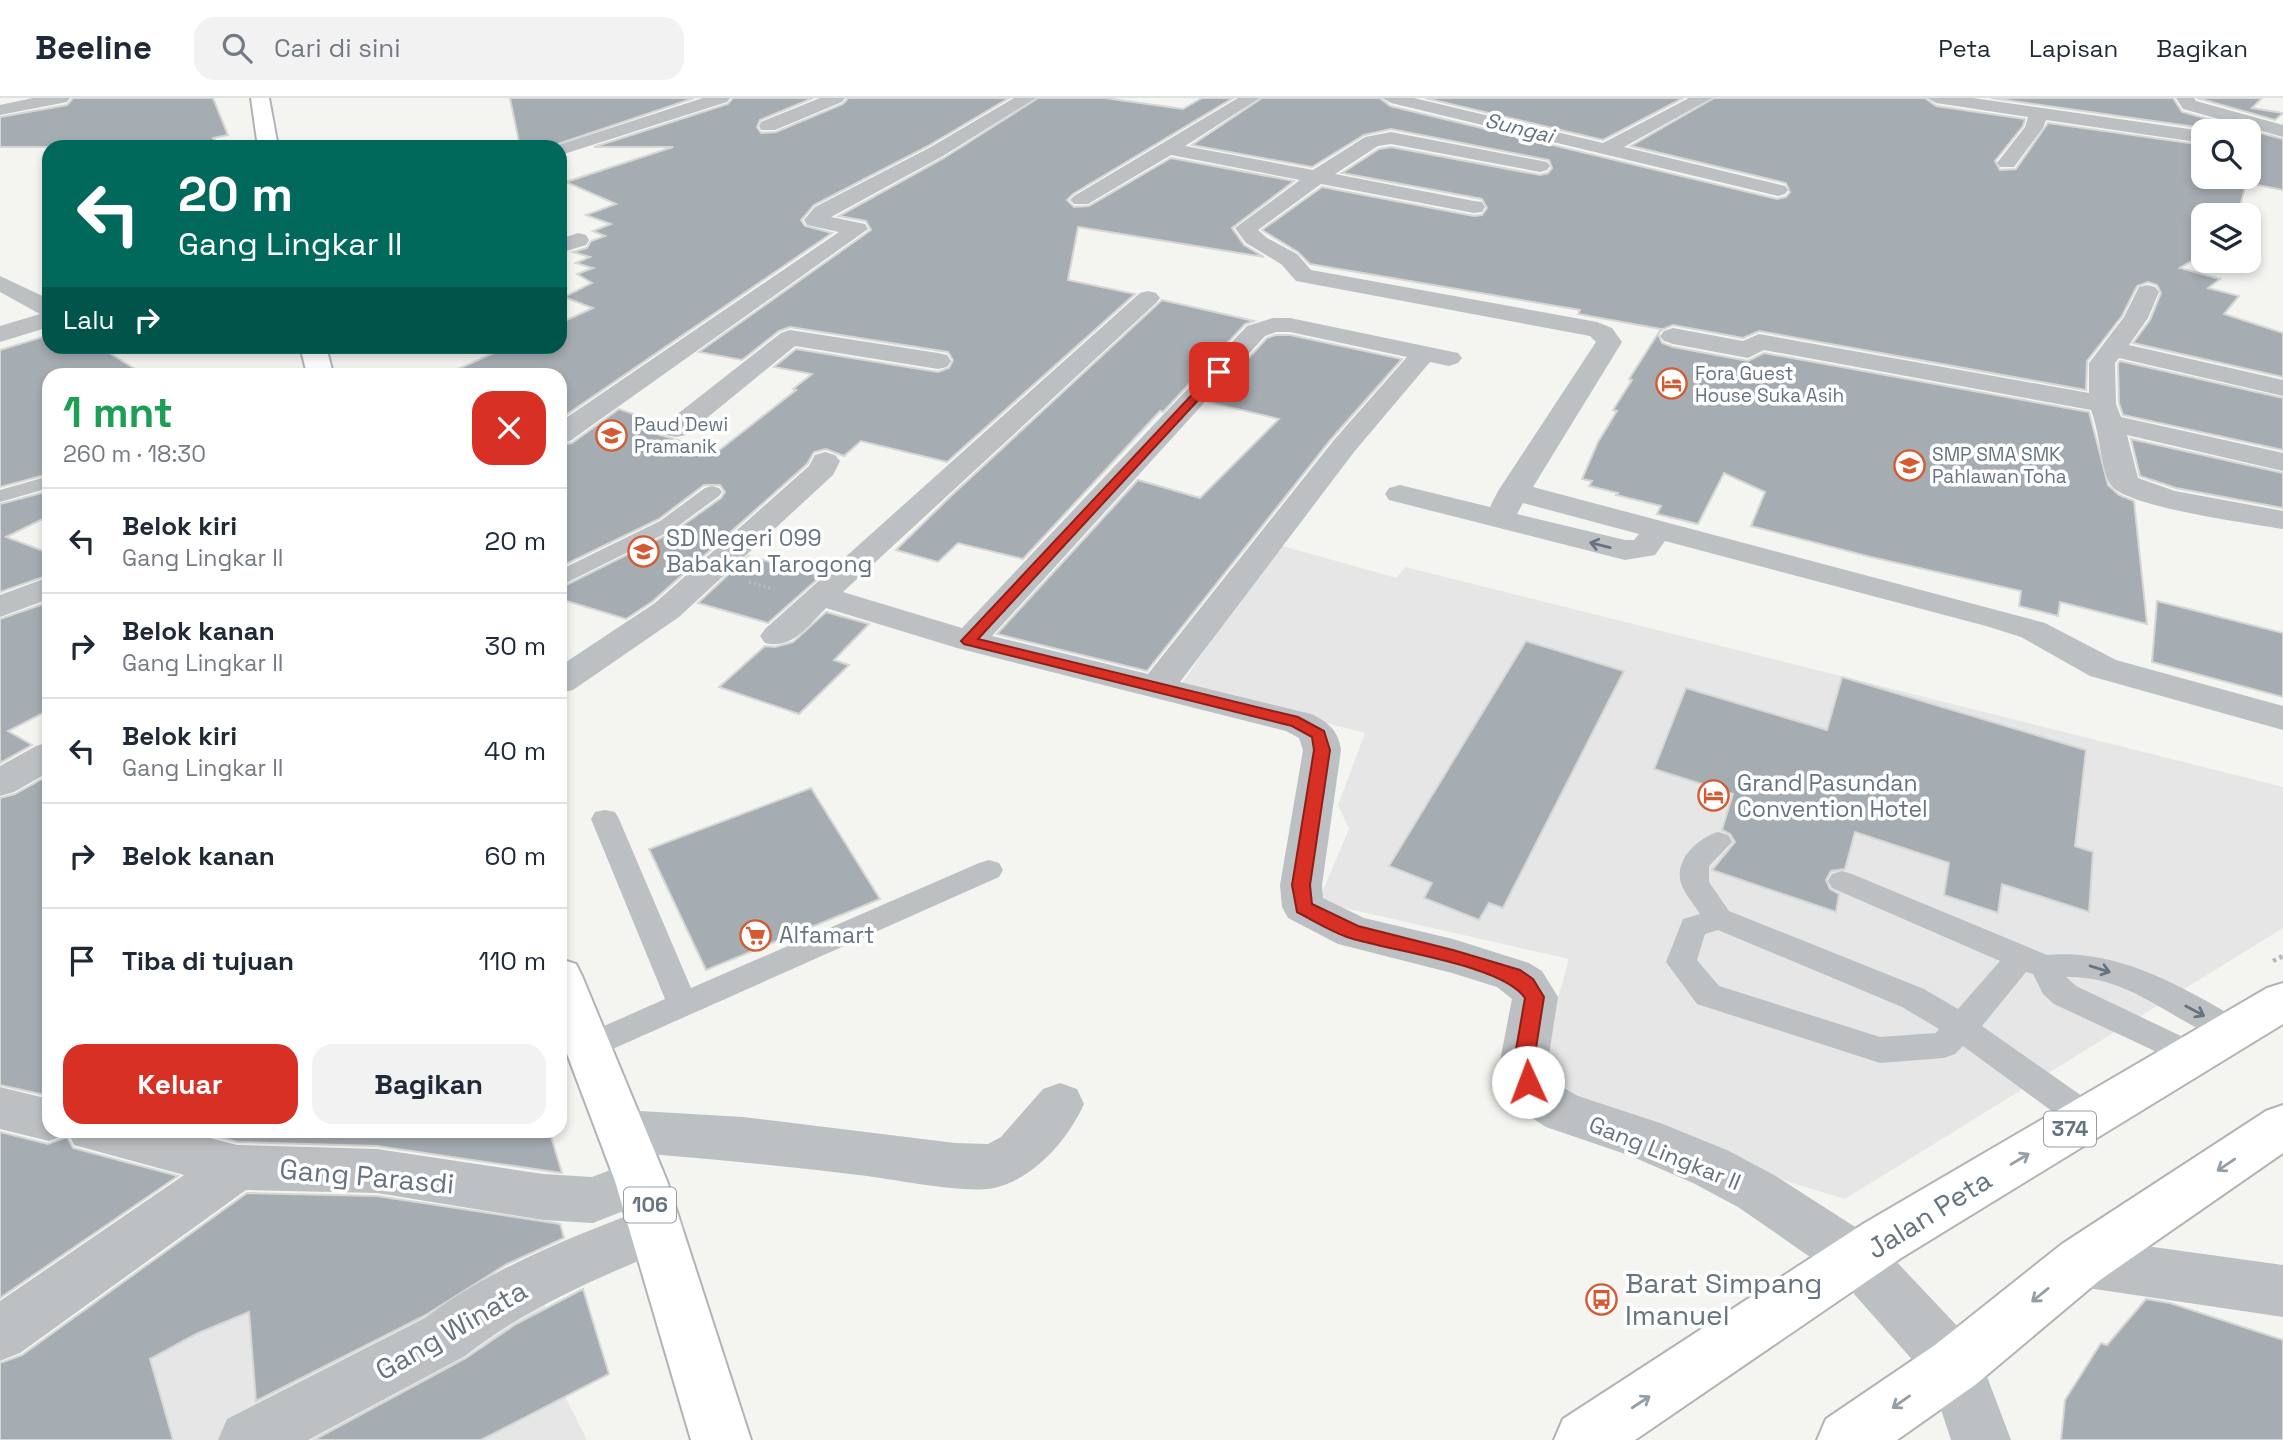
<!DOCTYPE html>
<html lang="id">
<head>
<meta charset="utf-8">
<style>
	body { margin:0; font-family:"Space Grotesk",sans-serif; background:#f2f2f3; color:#1f2937; height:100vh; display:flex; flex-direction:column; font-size:26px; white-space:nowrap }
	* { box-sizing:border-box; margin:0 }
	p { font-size:23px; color:#747a83 }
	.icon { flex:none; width:38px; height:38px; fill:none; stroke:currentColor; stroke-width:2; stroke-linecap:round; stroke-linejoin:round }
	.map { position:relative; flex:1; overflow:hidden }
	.drawer { position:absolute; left:42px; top:270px; width:525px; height:770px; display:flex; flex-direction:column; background:#fff; border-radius:21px; box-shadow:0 4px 10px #0003 }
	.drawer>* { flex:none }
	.top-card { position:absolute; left:42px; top:42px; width:525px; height:214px; border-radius:21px; box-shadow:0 4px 10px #0003; background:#00695c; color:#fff; overflow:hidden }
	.tools { position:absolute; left:2191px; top:21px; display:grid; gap:14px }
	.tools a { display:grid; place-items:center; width:70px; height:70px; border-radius:14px; background:#fff; box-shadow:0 4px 10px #0003; font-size:35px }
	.pin { position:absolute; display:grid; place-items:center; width:60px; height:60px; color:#fff; margin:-30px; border-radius:14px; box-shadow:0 4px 10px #0006 }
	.me { position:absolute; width:77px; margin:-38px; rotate:358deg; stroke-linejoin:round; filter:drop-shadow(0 0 5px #0008) }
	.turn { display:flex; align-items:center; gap:24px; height:147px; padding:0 21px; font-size:32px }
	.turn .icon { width:91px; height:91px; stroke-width:2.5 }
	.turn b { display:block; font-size:49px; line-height:60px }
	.then { display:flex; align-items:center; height:66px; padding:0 21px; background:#0003; gap:14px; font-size:26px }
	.round { display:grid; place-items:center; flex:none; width:74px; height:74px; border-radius:21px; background:#f2f2f3 }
	.head { display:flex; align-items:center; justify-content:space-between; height:119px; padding:0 21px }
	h1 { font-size:42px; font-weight:700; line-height:52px; color:#1e9e55 }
	.button { display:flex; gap:14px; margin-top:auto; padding:14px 21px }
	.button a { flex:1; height:80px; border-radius:21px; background:#d93025; color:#fff; font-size:28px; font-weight:700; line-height:80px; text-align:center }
	.button a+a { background:#f2f2f3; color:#1f2937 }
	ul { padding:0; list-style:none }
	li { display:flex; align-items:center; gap:21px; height:105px; padding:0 21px; border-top:2px solid #e0e1e3 }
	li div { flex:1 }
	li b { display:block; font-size:26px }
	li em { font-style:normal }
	header { display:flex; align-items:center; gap:42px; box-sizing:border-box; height:98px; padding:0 35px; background:#fff; border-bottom:2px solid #e0e1e3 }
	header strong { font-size:33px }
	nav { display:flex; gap:38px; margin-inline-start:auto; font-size:24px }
	.search { width:490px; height:63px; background:#f2f2f3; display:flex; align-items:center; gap:18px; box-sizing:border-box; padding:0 24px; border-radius:21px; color:#747a83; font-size:26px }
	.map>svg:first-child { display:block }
	.built { fill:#e5e6e5 }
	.building { fill:#a6adb2; stroke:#d6d6d4; stroke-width:2 }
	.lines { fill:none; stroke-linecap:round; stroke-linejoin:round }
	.primary-casing { stroke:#b0b4b7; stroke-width:4 }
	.path-far1 { stroke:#b6b9bb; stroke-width:3.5; stroke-dasharray:2.5 2.5; stroke-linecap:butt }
	.path { stroke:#b6b9bb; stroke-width:4.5; stroke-dasharray:3.5 3.5; stroke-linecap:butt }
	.service { fill:#bcc0c3; fill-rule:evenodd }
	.minor { fill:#bcc0c3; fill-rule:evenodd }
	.primary { fill:#fff; fill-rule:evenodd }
	.oneway { stroke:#667480 }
	.oneway2 { stroke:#949ea6 }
	.route { fill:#d93025; stroke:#8d1f18; stroke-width:2 }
	.labels { text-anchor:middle; stroke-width:7; stroke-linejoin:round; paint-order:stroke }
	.far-poi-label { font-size:19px; fill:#667480; stroke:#fff; text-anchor:start }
	.far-water-label { font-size:21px; font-style:italic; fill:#62757d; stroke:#fff }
	.shield { fill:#fff; stroke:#949ea6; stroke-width:2 }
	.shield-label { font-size:21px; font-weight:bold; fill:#667480 }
	.poi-label { font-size:23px; fill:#667480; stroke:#fff; text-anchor:start }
	.street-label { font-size:23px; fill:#667480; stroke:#fff }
	.near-street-label { font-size:28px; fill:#667480; stroke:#fff }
	.near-poi-label { font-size:28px; fill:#667480; stroke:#fff; text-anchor:start }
</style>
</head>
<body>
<header>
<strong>Beeline</strong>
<div class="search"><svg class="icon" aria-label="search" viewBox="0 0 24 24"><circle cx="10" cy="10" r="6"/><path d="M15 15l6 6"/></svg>Cari di sini</div>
<nav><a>Peta</a><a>Lapisan</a><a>Bagikan</a></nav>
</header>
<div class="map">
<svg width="2283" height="1342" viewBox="0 0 2283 1342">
	<rect width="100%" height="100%" fill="#f4f5f1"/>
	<g class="built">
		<polygon points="1276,446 1396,480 1406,469 2283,689 2283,830 1845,1101 1529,1004 1569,861 1318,804 1349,731 1338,707 1365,635 1181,587"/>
		<polygon points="163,1170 538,1177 566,1300 587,1342 0,1342 0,1282"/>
	</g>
	<g class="building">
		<polygon points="73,0 213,0 228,37 213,40 222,49 0,49 0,19 67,7"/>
		<polygon points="510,0 694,0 549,49 520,49"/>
		<polygon points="733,0 813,0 760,22 757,29 761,35 776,34 843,6 848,0 1009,0 928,48 814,107 801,122 805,128 832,135 560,321 560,276 447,276 509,248 560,248 560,225 593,210 564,199 592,185 577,176 593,170 576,165 590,159 573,154 587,150 591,143 605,138 593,133 611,126 586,117 616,106 566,84 673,49 594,49 728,6"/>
		<polygon points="1038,0 1105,0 1183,11 1202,0 1233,0 1073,96 1067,102 1074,109 1089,108 1171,60 1294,83 1232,130 1244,147 1264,159 1078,129 1068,182 1135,196 947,364 861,343 844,358 826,351 814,354 807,366 653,503 626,521 560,501 560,490 675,433 721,400 725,394 720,387 704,387 659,421 560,469 560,347 572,345 619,311 639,318 637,330 717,354 796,292 793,291 812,276 774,269 796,251 938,274 949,270 953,262 948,254 790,229 779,233 742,262 699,254 871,132 866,123 839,118 944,60"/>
		<polygon points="1262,0 1380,0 1390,8 1777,101 1786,99 1790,94 1786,85 1631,48 1714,0 1925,0 1936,8 2025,21 2023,28 1995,63 2000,72 2016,71 2048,25 2203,47 2203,79 2249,79 2249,33 2206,33 2203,30 1991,0 2173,0 2182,14 2283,41 2283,92 2246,85 2238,117 2203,117 2203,156 2180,170 2220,181 2208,190 2239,198 2224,216 2283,235 2283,279 2133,245 2150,222 2161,195 2157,187 2148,184 2137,188 2122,218 2087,263 2086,292 1759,233 1743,240 1673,227 1663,231 1658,236 1662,245 1673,249 1748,263 1764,255 2089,314 2108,387 2119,397 2134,403 2147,526 2060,504 2058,518 2019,508 2021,493 1871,459 1751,428 1765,394 1724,375 1698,426 1657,416 1661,408 1616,397 1618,395 1589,388 1592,383 1582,381 1598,344 1617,313 1613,312 1632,282 1629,281 1661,231 1578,216 1580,212 1310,166 1298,154 1262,132 1322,89 1474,118 1482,117 1487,110 1482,101 1342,75 1379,51 1391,49 1540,77 1548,75 1552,70 1549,62 1391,31 1364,37 1312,69 1192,47"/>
		<polygon points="1425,0 1683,0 1603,42"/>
		<polygon points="2197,0 2262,0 2252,10 2283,15 2275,22"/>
		<polygon points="1162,202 1254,223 1245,226 1163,314 1160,313 1023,461 958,445 938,464 896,452 951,398"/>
		<polygon points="49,237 49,248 98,248 143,276 49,276 49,376 0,389 0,252"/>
		<polygon points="1276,237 1290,237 1402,261 1332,340 1147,573 997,536 1138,382 1200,400 1279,321 1208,304 1267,240"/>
		<polygon points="2120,263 2283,300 2283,352 2123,317 2119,305 2118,266"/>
		<polygon points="2131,341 2283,375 2283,410 2176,390 2140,378"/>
		<polygon points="49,393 49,418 6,439 49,455 49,477 0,494 0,406"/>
		<polygon points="748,458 821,478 768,525 698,505"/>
		<polygon points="2157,503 2283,535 2283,599 2152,564"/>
		<polygon points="49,504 49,612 8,633 32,647 0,665 0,521"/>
		<polygon points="826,514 869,526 834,562 849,567 799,616 719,589 765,548 775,549 793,544"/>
		<polygon points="1526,543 1624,573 1503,810 1489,805 1479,822 1424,800 1432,785 1389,768"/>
		<polygon points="1842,579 2086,652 2075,748 2093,754 2089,814 2002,786 1998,815 1944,797 1949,765 1855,734 1845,771 1831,773 1826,782 1830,791 1839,796 1836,814 1712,772 1735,744 1730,736 1722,732 1733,696 1654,671 1686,590 1827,632"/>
		<polygon points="49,677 49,998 0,987 0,700 15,696"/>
		<polygon points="811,690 880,801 706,872 649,751"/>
		<polygon points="192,1032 549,1032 562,1075 377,1048 237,1044"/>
		<polygon points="0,1034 48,1046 67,1039 73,1050 178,1078 0,1200"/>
		<polygon points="247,1095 377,1098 560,1126 564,1140 507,1166 424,1218 256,1303 249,1214 196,1236 150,1261 173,1342 0,1342 0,1265 22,1257"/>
		<polygon points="583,1191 609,1276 481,1342 314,1342 466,1260 516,1226"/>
		<polygon points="2146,1201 2170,1205 2283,1242 2283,1342 2061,1342 2065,1302 2101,1245 2107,1247"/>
	</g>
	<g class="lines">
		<defs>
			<g id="primary">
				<polygon points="251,0 269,0 278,49 258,49"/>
				<polygon points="300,248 326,248 333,276 307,276"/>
				<polygon points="560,861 576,866 582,878 667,1083 751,1342 691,1342 615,1083 560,937"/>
				<polygon points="2283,885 2283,926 1901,1160 1635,1342 1554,1342 1563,1321 1863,1126 2267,890"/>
				<polygon points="2283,1007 2283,1055 2100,1182 1975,1287 1897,1342 1817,1342 1826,1321 1935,1247 2062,1146 2266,1013"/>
			</g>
		</defs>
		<use href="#primary" class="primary-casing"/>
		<polyline class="path-far1" points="749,484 774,491"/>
		<polyline class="path" points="2273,863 2283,858"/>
		<g class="service">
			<polygon points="49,378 49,390 0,404 0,392"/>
			<polygon points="712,388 719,390 722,394 719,398 674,431 560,488 560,472 660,423 705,390"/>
			<polygon points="605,712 615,714 619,721 691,890 979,765 989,762 999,765 1003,772 999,779 588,962 577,958 572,949 577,940 665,901 591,721 595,714"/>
			<path d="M1718,734L1728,737L1732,744L1709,768V784L1729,813L1924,891L1958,911L2000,863L1832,790L1828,783L1832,776L1842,773L1852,776L2047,857C2120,851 2182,889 2243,924L2248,933L2243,942L2232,946C2174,926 2132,877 2066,879L2076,888L2202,948L2207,957L2202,966L2191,970L2054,906L2043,896L2033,876L2026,874L1982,928L2099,1010L2104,1020L2099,1030L2087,1034L2075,1030L1963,948L1955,956L1944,960L1880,965L1697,906L1666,864L1683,821L1700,816C1694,807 1686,797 1682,788C1672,764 1697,740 1718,734ZM1718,832L1902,909L1939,931L1936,935L1880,939L1719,888L1697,862L1705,836Z"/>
		</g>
		<g class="minor">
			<polygon points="33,0 70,0 67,4 0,17 0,7"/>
			<polygon points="703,0 730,0 727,4 567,55 560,57 560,49 552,49"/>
			<polygon points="820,0 845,0 842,4 775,32 761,32 759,28 761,24"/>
			<polygon points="1014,0 1036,0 943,58 831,119 865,126 868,131 570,343 560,345 560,324 839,134 807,127 804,122 815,109 929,50"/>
			<path d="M1238,0H1260L1185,48L1313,72L1365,39L1391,34L1547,64L1550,68L1547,72L1540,74L1391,46L1378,48L1335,76L1474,103L1482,104L1485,109L1482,114L1474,115L1321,86L1258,132L1267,140L1297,156L1311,172L1597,224L1612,230L1622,244L1533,389L2045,525L2116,562L2283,608V632L2090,578L2021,539L1986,528L1665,443L1655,457L1625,462L1389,402L1385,396L1389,390L1400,387L1490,409L1498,393L1596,244L1590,238L1296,183L1281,166L1246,145L1235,130L1300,82L1171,57L1088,106H1074L1070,102L1074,98ZM1523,405L1639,436L1634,442H1625L1517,416Z"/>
			<polygon points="1382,0 1414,0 1603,45 1689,0 1712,0 1624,49 1785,88 1788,92 1785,96 1778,98 1391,5"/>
			<polygon points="1927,0 1973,0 2203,33 2203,45 2046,22 2043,30 2014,69 2000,69 1997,65 2025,29 2028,19 1936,5"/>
			<polygon points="2176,0 2194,0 2196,3 2283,27 2283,39 2183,11"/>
			<polygon points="578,135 586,137 589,142 586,147 560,155 560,141"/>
			<polygon points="0,178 49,201 49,229 0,244 0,228 40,216 0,194"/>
			<path d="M2147,187L2155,189L2159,194L2148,220L2129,247L2283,282V298L2119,260L2115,265L2116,306L2121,319L2283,355V373L2127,337L2138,380L2175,393L2283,413V431C2254,426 2123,409 2110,386C2100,366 2100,335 2091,312L1764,252L1748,260L1673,246L1664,243L1660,238L1664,233L1673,230L1743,243L1759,236L2089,295V265L2124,219L2139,189Z"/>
			<path d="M1148,193L1156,195L1160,200L1156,205L843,494L962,530L1247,228L1273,220H1290L1458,255L1462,260L1458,265L1449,268L1430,264L1354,354L1180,584L1311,616C1327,623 1339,633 1341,652L1322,787L1323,800L1364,820L1453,841L1529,865L1542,873L1558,899L1548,963L1552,983L1578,998L1663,1026L1729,1053L1774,1077L1877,1143L1975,1247L2011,1342H1951L1932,1284L1839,1179L1738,1109L1693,1085L1631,1058L1546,1029L1518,1011L1504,984L1500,963L1512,901L1497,889L1452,875L1338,846L1288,820L1282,809L1280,787L1303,652L1299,640L1286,633L957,550L826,510C808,528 792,552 765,545L760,538L765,531L1140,195ZM1276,234H1290L1407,259L1334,342L1148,576L992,538L1265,238Z"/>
			<polygon points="790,232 938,255 947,257 951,263 947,269 938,271 795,248 686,337 676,339 666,337 662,331 666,325 781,235"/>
			<polygon points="825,354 835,357 840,363 833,377 679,519 573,592 560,595 560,568 655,505 809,368 815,357"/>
			<polygon points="49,479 49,501 0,519 0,497"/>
			<polygon points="49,644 49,674 14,694 0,698 0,668 36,648"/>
			<path d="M1060,985L1077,991L1084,1006C1067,1043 1035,1080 994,1090C966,1096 897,1082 867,1078C785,1068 705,1060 623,1054L605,1048L598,1033L605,1018L623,1012L743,1019L955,1045L988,1046L1001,1039L1043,991Z"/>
			<polygon points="0,989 49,1001 49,1032 180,1032 237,1047 377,1051 543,1076 592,1079 641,1060 659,1067 667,1083 659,1099 593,1125 543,1122 377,1095 246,1092 20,1255 0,1263 0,1203 184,1077 74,1047 68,1034 66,1037 49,1043 0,1031"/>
			<path d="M658,1106L677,1113L684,1130L677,1147C602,1178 528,1208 465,1258L308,1342H218L227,1321L425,1220C495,1167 577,1137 658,1106Z"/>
			<polygon points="2081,1139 2283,1167 2283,1219 2081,1189 2062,1182 2054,1164 2062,1146"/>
		</g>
		<use href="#primary" class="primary"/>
	</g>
	<defs><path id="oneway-shaft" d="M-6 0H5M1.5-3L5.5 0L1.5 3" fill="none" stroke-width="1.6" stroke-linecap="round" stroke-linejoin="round" transform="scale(1.75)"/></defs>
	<g class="oneway">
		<use href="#oneway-shaft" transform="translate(1600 447) rotate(-166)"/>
		<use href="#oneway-shaft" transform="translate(2100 871) rotate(17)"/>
		<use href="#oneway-shaft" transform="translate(2195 913) rotate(28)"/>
	</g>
	<g class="oneway2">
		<use href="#oneway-shaft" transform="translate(2020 1061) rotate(-31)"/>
		<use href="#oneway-shaft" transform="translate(2226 1067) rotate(146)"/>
		<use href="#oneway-shaft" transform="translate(2040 1197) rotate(141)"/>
		<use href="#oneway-shaft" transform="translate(1641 1304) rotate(-33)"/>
		<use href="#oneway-shaft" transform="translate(1901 1304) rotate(145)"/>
	</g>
	<path class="route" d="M1215,272L1224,274L978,541L1298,619L1324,633L1330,652L1310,787L1312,806L1358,828L1453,852L1520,872L1533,881L1544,899L1534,963L1538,984L1535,990L1528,992L1521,990L1514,963L1525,900C1503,867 1391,853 1350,840C1332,834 1314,823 1297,814L1292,787L1314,652L1312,639L1292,628L964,546L961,543Z"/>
	<defs>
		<symbol id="hotel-ring" viewBox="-11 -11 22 22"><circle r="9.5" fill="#fff" stroke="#d55931" stroke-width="1.5"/><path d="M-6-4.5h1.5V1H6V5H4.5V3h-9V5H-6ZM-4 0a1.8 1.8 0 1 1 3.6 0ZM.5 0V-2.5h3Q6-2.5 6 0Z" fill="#d55931"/></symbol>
		<symbol id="school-ring" viewBox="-11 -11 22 22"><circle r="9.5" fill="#fff" stroke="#d55931" stroke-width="1.5"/><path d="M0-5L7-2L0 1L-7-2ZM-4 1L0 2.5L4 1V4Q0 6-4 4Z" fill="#d55931"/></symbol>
		<symbol id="supermarket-ring" viewBox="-11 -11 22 22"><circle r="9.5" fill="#fff" stroke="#d55931" stroke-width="1.5"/><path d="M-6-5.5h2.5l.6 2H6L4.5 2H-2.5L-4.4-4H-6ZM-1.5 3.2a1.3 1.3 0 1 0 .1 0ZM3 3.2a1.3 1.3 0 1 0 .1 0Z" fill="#d55931"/></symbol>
		<symbol id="bus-ring" viewBox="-11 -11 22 22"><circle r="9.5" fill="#fff" stroke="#d55931" stroke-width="1.5"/><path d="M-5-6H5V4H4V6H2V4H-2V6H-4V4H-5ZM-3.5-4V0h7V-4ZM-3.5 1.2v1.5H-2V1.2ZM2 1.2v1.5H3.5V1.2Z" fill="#d55931"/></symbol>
	</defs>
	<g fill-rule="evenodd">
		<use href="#hotel-ring" x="1654" y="268" width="35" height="35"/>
		<use href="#school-ring" x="594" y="320" width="35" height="35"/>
		<use href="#school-ring" x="1892" y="350" width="35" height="35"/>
		<use href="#school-ring" x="626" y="436" width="35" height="35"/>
		<use href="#hotel-ring" x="1696" y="680" width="35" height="35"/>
		<use href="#supermarket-ring" x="738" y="820" width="35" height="35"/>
		<use href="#bus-ring" x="1584" y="1184" width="35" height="35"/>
	</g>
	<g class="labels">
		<g class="far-poi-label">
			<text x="1695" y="282">Fora Guest<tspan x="1695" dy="22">House Suka Asih</tspan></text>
			<text x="634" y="333">Paud Dewi<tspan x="634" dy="22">Pramanik</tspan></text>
			<text x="1932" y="363">SMP SMA SMK<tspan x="1932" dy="22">Pahlawan Toha</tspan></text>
		</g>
		<g class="far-water-label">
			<text transform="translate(1519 30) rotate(14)" y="7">Sungai</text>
		</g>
		<g class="shield">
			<rect x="2044" y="1013.5" width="52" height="35" rx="5"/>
			<rect x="624" y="1089.5" width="52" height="35" rx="5"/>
		</g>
		<g class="shield-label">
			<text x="2070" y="1038">374</text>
			<text x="650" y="1114">106</text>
		</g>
		<g class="poi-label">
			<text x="666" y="448">SD Negeri 099<tspan x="666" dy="26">Babakan Tarogong</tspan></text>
			<text x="1737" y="693">Grand Pasundan<tspan x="1737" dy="26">Convention Hotel</tspan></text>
			<text x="779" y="845">Alfamart</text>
		</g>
		<g class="street-label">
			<text transform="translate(1665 1055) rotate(22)" y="8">Gang Lingkar II</text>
		</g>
		<g class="near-street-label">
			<text transform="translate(367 1078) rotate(5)" y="10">Gang Parasdi</text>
			<text transform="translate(1929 1116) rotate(-32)" y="10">Jalan Peta</text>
			<text transform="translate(451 1232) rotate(-30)" y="10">Gang Winata</text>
		</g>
		<g class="near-poi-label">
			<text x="1625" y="1195">Barat Simpang<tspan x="1625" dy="32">Imanuel</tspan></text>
		</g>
	</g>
</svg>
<div class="tools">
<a><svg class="icon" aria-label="search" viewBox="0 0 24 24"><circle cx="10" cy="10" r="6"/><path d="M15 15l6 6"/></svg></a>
<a><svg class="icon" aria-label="layers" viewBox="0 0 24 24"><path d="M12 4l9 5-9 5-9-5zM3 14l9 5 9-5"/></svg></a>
</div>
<div class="pin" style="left:1219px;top:274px;background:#d93025"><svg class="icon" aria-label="arrive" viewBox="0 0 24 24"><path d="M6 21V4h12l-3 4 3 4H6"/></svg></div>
<svg class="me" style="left:1528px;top:984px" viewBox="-20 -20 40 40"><circle r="19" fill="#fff"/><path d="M0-13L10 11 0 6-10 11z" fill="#d93025"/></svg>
<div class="top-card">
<div class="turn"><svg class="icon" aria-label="left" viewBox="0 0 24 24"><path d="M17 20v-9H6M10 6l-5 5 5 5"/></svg><div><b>20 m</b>Gang Lingkar II</div></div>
<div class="then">Lalu<svg class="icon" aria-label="right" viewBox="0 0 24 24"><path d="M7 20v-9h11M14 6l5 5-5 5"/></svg></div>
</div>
<section class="drawer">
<div class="head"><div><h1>1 mnt</h1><p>260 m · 18:30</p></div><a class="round" style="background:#d93025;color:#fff"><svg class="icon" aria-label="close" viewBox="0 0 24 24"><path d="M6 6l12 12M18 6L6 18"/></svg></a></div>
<ul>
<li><svg class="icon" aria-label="left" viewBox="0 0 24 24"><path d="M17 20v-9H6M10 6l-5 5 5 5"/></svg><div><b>Belok kiri</b><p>Gang Lingkar II</p></div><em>20 m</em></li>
<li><svg class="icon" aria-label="right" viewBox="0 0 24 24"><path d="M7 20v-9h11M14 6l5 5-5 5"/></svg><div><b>Belok kanan</b><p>Gang Lingkar II</p></div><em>30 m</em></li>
<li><svg class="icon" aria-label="left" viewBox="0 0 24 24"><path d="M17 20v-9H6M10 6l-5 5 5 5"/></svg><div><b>Belok kiri</b><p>Gang Lingkar II</p></div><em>40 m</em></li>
<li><svg class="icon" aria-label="right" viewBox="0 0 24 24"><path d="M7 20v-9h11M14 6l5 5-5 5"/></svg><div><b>Belok kanan</b></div><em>60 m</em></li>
<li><svg class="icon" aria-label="arrive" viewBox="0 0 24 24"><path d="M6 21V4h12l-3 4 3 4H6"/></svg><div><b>Tiba di tujuan</b></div><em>110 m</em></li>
</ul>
<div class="button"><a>Keluar</a><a>Bagikan</a></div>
</section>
</div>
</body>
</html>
